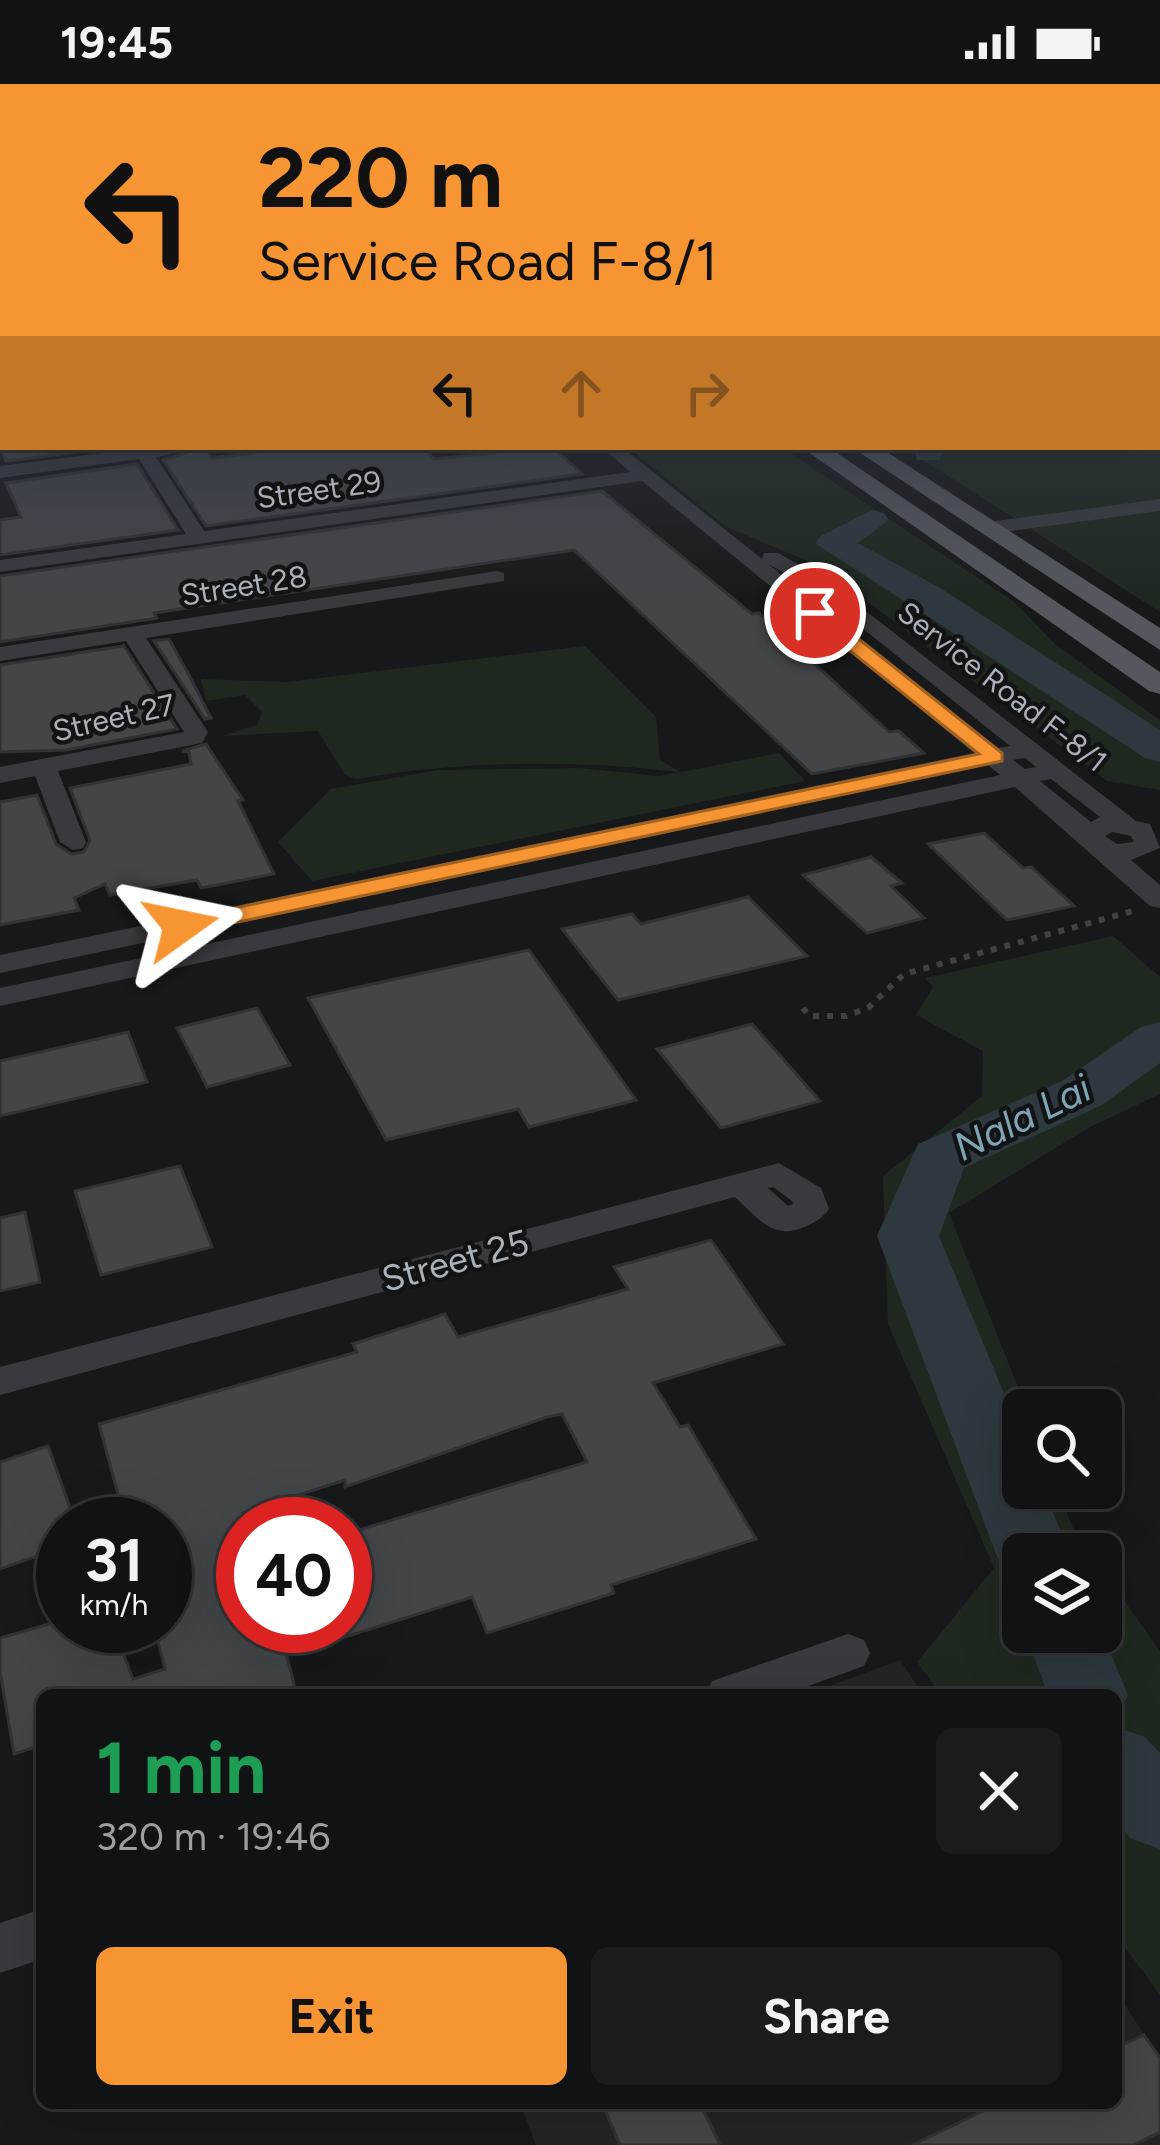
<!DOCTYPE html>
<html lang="en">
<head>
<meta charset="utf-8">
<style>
	body { margin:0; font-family:Figtree,sans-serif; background:#1a1b1c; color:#f1f3f6; height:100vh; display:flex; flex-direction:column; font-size:45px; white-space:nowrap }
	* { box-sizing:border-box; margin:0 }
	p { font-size:39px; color:#9c9ea0 }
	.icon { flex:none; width:66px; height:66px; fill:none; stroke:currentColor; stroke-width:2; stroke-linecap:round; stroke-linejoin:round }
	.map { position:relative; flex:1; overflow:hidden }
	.side { position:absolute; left:36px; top:1605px; width:1086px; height:420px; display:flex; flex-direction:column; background:#111213; border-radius:18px; box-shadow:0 12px 48px #0002,0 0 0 3px #303233 }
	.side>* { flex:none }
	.banner { position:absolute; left:0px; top:0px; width:1161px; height:366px; box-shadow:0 12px 48px #0002,0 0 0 3px #303233; background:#f79532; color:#111; overflow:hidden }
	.fabs { position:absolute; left:1002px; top:1305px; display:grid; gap:24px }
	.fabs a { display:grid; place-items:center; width:120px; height:120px; border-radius:18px; background:#111213; box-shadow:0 12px 48px #0002,0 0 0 3px #303233; font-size:60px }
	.speed { position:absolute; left:36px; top:1413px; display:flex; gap:24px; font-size:60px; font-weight:700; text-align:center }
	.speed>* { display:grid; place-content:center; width:156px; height:156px; border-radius:50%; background:#111213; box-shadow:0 12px 48px #0002,0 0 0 3px #303233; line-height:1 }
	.speed small { font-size:30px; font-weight:400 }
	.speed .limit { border:18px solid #d22; background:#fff; color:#111 }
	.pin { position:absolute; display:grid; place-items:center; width:102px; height:102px; color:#fff; margin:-51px; border:6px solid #fff; border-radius:50%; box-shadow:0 3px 12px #0007 }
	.me { position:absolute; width:132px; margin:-66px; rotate:78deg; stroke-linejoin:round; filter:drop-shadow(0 0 9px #0008) }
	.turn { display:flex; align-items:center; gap:42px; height:252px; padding:0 60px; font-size:54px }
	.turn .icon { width:156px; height:156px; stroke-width:2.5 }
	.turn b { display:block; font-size:84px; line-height:102px }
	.lanes { display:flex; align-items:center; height:114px; padding:0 60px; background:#0003; justify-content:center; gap:60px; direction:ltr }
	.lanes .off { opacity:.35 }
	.round { display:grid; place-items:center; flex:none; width:126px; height:126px; border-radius:18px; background:#1a1b1c }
	.head { display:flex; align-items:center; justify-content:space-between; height:204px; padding:0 60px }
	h1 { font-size:72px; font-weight:700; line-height:90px; color:#1e9e55 }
	.action { display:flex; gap:24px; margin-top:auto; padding:24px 60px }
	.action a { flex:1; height:138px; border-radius:18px; background:#f79532; color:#111; font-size:48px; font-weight:700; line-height:138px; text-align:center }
	.action a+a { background:#1a1b1c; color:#f1f3f6 }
	.status { display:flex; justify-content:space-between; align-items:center; height:84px; padding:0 60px; background:#111213; direction:ltr }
	.status svg { height:33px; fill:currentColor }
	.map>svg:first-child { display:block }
	.built { fill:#232426 }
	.green { fill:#1f281f }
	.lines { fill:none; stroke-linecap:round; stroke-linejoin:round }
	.river { fill:#2d393e; fill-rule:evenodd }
	.building { fill:#434649; stroke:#313235; stroke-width:3 }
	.path { stroke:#3e4146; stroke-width:6; stroke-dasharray:6 8; stroke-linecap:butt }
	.minor { fill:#383a3f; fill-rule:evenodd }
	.major { fill:#54585e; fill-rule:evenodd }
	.route { fill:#f79532; stroke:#a16120; stroke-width:3 }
	.labels { text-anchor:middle; stroke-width:9; stroke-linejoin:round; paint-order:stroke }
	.far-street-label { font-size:30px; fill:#a9b1ba; stroke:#121314 }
	.street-label { font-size:36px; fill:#a9b1ba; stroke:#121314 }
	.water-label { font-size:39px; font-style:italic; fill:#7fa5b5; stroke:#121314 }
</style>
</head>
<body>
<div class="status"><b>19:45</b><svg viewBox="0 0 49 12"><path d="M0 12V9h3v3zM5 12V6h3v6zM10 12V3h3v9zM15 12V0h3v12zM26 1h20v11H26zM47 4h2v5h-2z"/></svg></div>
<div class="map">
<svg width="1160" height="2061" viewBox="0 0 1160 2061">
	<rect width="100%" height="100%" fill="#171819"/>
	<g class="built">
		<polygon points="900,1576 923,1611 805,1611"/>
		<polygon points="1116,1907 1160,1975 1160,2061 536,2061 520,2019 1116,2019"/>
	</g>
	<g class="green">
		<polygon points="1158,229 1160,229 1160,528 903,363 1158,363"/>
		<polygon points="628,363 781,363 1014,518 1056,561 1160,636 1160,706 1107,697 821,483 725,442"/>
		<path d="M585,562L656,633L660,676L681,688L779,669L805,697L312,797L278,758L331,705L438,686L579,684L660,692L679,688C571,675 463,677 356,695L345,691L318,647L222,652L257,641L262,628L245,611L206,617L201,595L287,598Z"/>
		<polygon points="1113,852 1160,893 1160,1010 1090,1043 949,1129 1027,1326 1023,1326 1023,1404 1057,1404 1074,1446 1091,1470 1023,1470 1023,1548 1101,1548 1101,1484 1160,1567 1160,1911 1116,1851 1116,1611 941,1611 917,1578 994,1484 888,1240 883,1092 982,1012 983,967 916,931 933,903 925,894"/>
	</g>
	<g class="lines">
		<g class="river">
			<polygon points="914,363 946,363 939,376 917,376"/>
			<polygon points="872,426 884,429 889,436 858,459 940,504 1160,646 1160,678 1145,674 815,459 821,452"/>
			<polygon points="1160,938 1160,979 1102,1021 964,1084 939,1152 1023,1356 1023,1404 1043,1404 1070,1470 1023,1470 1023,1496 1007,1491 996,1470 877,1152 918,1060 1062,997 1141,943"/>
			<polygon points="1101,1547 1128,1611 1116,1635 1116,1611 1048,1611 1025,1548"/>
			<polygon points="1116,1643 1145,1653 1160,1669 1160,1765 1130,1754 1116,1738"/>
		</g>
	</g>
	<g class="building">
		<polygon points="0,363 116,363 6,377"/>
		<polygon points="205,363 212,374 302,363 423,363 434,375 553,363 582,390 206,442 163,376"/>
		<polygon points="137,380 178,446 0,471 0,436 21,433 6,399"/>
		<polygon points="602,407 752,530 759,529 889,648 899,647 924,669 812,690 574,466 154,529 157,534 0,558 0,492"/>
		<polygon points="169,555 189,591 211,634 205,635 154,557"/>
		<polygon points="124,562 177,645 66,666 0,668 0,581"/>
		<polygon points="206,660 243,716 238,717 274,790 201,804 197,796 110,811 105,800 74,814 79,826 0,841 0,718 37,711 56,760 71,770 84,768 90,756 70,704 191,680 189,668 182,667"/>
		<polygon points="984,749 1023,784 1031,783 1074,822 1007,836 928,760"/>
		<polygon points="871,773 902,799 891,802 924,834 867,849 803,791"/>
		<polygon points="748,813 807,872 618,916 562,845 632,830 641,840"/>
		<polygon points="529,866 636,1016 529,1043 518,1025 386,1056 308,914"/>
		<polygon points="257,924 290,981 207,1003 177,944"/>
		<polygon points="752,940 820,1017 721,1044 657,965"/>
		<polygon points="128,948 147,998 0,1032 0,977"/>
		<polygon points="180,1082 212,1163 101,1191 75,1107"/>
		<polygon points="25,1128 40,1198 0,1207 0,1134"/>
		<polygon points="711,1156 783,1260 653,1299 680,1343 688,1341 756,1455 611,1501 614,1509 487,1549 472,1513 345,1553 345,1450 587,1378 562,1330 547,1333 345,1403 345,1396 243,1429 243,1542 279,1542 297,1611 42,1611 42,1661 14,1670 0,1587 0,1554 63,1536 63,1542 113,1542 133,1595 165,1585 154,1542 165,1542 165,1440 126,1440 99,1340 357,1268 353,1260 445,1230 458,1253 628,1205 614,1183"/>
		<polygon points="48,1362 76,1440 63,1440 63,1463 0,1485 0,1378"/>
		<polygon points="1144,1951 1160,1974 1160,2048 1133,2061 912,2061 1000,2019 1116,2019 1116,1964"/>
		<polygon points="602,2019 700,2019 720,2061 620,2061"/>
	</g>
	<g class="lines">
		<polyline class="path" points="803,924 809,932 846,932 868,924 904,890 1133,827"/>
		<g class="minor">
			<rect x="0" y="276" width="3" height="10"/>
			<path d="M201,363L156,373L204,447L630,388L602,363H622L762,475L764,469H778L826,496L1136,737L1150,740L1160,764L1131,776L1160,801V824L1150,822L1015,703L0,922V904L1000,691L988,681L0,889V871L974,669L642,397L0,488V476L186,450L139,375L0,394V382L144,364ZM768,480L812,504L1010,662L998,664ZM1025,674L1036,683L1025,685L1013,676ZM1051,695L1100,733L1091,738L1040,697ZM1112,748L1131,752L1134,758L1117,760L1105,752Z"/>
			<polygon points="1160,415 1160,427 988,450 978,444 988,438"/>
			<polygon points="497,487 504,489 504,497 146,554 208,648 202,659 58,687 86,758 83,764 73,766 60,758 35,692 0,699 0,683 184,648 126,557 0,577 0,563"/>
			<path d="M779,1079L821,1104L829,1125C822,1135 815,1138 804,1143C773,1157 757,1133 735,1113L0,1311V1283ZM773,1103L792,1117L793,1120L788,1122L768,1104Z"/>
			<polygon points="848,1550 864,1556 870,1569 864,1582 783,1611 705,1611 712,1597"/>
			<polygon points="42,1825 42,1875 0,1889 0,1839"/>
		</g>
		<g class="major">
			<polygon points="801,363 828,363 1160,588 1160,610 1149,607"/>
			<polygon points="851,363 879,363 1160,544 1160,566"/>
		</g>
	</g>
	<linearGradient id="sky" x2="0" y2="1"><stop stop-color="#0d0d0e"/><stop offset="0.44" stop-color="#363d49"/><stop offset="1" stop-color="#363d49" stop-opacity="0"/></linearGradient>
	<rect width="1160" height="517" fill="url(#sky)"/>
	<polygon class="route" points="808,525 821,525 1002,669 1002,677 181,850 169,842 181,835 979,670 808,533"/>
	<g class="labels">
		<g class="far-street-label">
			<text transform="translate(319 406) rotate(-8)" y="10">Street 29</text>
			<text transform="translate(244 502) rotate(-9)" y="10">Street 28</text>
			<text transform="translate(1002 603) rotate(38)" y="10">Service Road F-8/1</text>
			<text transform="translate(114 634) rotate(-13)" y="10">Street 27</text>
		</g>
		<g class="street-label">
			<text transform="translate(455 1176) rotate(-15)" y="13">Street 25</text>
		</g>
		<g class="water-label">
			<text transform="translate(1022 1033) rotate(-26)" y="14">Nala Lai</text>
		</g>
	</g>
</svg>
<div class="fabs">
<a><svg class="icon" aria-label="search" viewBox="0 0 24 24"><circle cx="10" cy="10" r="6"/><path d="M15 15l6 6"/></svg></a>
<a><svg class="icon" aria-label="layers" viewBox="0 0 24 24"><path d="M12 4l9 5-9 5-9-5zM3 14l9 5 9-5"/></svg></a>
</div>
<div class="speed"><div>31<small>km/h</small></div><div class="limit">40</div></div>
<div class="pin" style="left:815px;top:529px;background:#d93025"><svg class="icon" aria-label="arrive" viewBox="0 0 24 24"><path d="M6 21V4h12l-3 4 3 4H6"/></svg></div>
<svg class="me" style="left:181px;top:842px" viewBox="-20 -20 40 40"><path d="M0-17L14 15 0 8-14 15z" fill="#f79532" stroke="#fff" stroke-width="4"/></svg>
<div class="banner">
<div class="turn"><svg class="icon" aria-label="left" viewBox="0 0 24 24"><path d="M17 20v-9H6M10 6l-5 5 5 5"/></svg><div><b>220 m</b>Service Road F-8/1</div></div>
<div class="lanes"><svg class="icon" aria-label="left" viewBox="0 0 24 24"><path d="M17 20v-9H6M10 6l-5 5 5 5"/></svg><svg class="icon off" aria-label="ahead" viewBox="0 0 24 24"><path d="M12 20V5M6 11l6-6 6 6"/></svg><svg class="icon off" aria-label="right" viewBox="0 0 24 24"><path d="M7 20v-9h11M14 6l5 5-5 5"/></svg></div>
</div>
<section class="side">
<div class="head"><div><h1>1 min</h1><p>320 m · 19:46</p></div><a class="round"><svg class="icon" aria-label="close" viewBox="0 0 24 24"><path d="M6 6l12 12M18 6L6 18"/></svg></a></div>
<div class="action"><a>Exit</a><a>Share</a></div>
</section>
</div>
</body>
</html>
